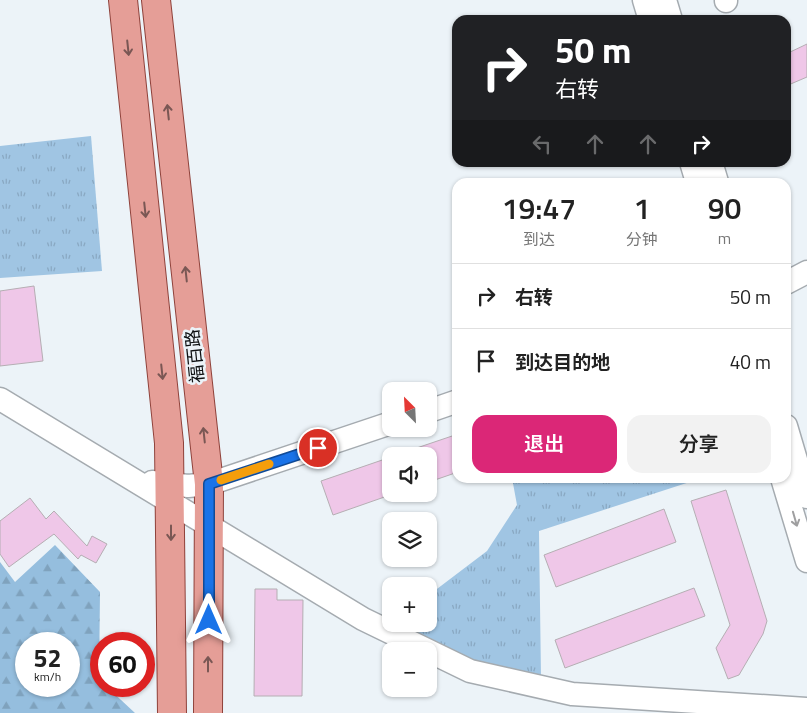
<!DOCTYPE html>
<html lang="zh">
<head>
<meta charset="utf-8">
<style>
	body { margin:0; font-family:"Titillium Web","Noto Sans SC",sans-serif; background:#f2f2f2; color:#222; height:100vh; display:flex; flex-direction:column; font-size:19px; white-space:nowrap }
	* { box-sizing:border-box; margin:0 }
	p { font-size:16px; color:#767676 }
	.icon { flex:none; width:28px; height:28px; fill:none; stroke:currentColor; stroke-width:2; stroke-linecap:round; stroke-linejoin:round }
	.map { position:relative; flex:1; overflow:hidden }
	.sheet { position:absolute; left:452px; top:178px; width:339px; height:305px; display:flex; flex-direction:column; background:#fff; border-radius:15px; box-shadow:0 1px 4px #0004 }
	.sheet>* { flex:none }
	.top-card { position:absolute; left:452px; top:15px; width:339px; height:152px; border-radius:15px; box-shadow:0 1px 4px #0004; background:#202124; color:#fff; overflow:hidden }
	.needle { width:32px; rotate:336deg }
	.controls { position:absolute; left:382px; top:382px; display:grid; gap:10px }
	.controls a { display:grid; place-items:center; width:55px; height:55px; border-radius:10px; background:#fff; box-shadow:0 1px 4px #0004; font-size:25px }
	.speed { position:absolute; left:15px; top:632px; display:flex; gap:10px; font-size:25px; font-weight:700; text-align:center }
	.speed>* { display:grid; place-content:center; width:65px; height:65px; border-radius:50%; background:#fff; box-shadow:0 1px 4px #0004; line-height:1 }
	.speed small { font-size:12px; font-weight:400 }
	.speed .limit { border:8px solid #d22; background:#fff; color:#111 }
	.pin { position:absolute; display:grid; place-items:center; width:42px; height:42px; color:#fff; margin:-21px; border:2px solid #fff; border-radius:50%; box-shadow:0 1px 5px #0007 }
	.me { position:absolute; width:55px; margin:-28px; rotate:0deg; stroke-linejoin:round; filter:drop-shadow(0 0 4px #0008) }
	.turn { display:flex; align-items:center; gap:18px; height:105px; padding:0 20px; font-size:22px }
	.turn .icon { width:65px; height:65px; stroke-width:2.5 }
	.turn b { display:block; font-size:35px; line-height:42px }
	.lanes { display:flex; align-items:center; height:48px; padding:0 20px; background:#0003; justify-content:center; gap:25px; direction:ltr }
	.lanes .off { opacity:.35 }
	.eta { display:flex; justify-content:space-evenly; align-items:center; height:85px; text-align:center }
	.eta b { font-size:30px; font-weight:600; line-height:35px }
	.cta { display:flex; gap:10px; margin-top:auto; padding:10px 20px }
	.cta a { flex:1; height:58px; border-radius:15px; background:#db2777; color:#fff; font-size:20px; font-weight:600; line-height:58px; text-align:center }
	.cta a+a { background:#f2f2f2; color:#222 }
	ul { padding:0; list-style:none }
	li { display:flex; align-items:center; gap:15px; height:65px; padding:0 20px; border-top:1px solid #e0e0e0 }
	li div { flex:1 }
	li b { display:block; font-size:19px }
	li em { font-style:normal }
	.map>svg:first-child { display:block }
	.grass { fill:url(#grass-tufts) }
	.forest { fill:url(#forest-firs); fill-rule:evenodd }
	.building { fill:#efc7e8; stroke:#b5aeb3 }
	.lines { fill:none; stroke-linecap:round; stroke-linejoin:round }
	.minor-casing { stroke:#a5abb0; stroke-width:25 }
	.major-casing { stroke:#8f423b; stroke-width:30 }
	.minor { stroke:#fff; stroke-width:22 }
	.major { stroke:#e59e97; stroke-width:28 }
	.oneway { stroke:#7a5754 }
	.oneway2 { stroke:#9f9fa0 }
	.route-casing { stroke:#114b97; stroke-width:12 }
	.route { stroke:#1a73e8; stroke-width:9 }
	.slow { stroke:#f59e0b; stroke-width:9 }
	.labels { text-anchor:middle; stroke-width:5; stroke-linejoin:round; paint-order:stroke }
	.street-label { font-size:18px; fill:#0e1012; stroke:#ecf3f8 }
</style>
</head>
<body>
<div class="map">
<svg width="807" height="713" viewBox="0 0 807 713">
	<defs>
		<pattern id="grass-tufts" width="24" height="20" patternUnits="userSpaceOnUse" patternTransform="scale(1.25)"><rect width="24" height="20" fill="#a0c5e3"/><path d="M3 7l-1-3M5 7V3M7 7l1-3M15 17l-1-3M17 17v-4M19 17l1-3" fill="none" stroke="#89a8c2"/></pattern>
		<pattern id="forest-firs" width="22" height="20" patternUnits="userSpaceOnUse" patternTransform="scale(1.25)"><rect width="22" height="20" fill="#95bede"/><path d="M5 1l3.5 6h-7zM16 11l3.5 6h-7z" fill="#7fa2bd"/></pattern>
	</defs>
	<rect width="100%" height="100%" fill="#ecf3f8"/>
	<g class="grass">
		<polygon points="91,136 102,271 0,278 0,146"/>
		<polygon points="512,478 702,478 539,531 541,678 465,658 403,624 429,624 429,595 487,551 517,505"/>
	</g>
	<path class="forest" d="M55,545L100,592L99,680L101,686H106L135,713H0V562L15,582ZM26,644H69V686H26Z"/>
	<g class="building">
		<polygon points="807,44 807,77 786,86 786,54"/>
		<polygon points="34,286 43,361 0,366 0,291"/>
		<polygon points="458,434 458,472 429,482 429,456 393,456"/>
		<polygon points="391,457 391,494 393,494 333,515 321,481"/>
		<polygon points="726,490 767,621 763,634 739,675 728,679 716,648 730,625 691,501"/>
		<polygon points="30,498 46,519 54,511 87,546 92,536 107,544 96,563 81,555 78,559 54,534 9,567 0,554 0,521"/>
		<polygon points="664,509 676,542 556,587 544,555"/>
		<polygon points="694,588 705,616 565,668 555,640"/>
		<polygon points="255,589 277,589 277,600 303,600 302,696 254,696"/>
	</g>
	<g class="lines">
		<defs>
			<g id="minor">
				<polyline points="644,0 650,20"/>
				<polyline points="665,0 671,20"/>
				<polyline points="726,0 726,1"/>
				<polyline points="691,162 697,182"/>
				<polyline points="711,162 717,182"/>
				<polyline points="786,283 807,272"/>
				<polyline points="0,399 363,619 470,671 572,694 807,709"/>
				<polyline points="429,411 458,401"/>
				<polyline points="786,426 807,497"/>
				<polyline points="782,478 807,561"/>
				<polyline points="152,482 188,486 209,484 391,423"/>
			</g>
			<g id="major">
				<polyline points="123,0 169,443 172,713"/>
				<polyline points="156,0 209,484 208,713"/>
			</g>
		</defs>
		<use href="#minor" class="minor-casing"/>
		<use href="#major" class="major-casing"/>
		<use href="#minor" class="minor"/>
		<use href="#major" class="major"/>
	</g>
	<defs><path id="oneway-shaft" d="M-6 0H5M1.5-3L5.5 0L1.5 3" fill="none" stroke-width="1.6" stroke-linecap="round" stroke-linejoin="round" transform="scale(1.25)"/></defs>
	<g class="oneway">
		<use href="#oneway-shaft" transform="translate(128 48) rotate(84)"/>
		<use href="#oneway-shaft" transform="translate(168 112) rotate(-96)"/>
		<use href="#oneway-shaft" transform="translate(145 210) rotate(84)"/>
		<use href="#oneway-shaft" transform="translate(186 274) rotate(-96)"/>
		<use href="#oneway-shaft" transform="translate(162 372) rotate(84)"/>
		<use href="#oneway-shaft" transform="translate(204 435) rotate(-96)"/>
		<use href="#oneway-shaft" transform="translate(171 533) rotate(90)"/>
		<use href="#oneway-shaft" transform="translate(208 664) rotate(-90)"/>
	</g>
	<use class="oneway2" href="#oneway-shaft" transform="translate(795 519) rotate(74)"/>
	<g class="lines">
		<defs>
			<polyline id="route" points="209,620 209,484 318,448"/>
		</defs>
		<use href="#route" class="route-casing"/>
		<use href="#route" class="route"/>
		<polyline class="slow" points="221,480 269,464"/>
	</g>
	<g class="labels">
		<g class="street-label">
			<text transform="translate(195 356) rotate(-96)" y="6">福百路</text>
		</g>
	</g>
</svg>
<div class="controls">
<a><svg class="needle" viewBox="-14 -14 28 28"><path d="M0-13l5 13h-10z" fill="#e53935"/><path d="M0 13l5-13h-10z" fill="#767676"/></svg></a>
<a><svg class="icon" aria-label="sound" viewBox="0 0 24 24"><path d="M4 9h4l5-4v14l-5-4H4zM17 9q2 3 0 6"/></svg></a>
<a><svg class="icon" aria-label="layers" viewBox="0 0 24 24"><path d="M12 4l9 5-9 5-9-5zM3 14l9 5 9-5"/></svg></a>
<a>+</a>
<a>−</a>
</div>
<div class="speed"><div>52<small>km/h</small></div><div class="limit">60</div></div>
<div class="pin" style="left:318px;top:448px;background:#d93025"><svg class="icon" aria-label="arrive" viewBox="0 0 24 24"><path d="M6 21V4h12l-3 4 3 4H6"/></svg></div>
<svg class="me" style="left:209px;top:620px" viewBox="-20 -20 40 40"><path d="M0-17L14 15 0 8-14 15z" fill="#1a73e8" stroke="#fff" stroke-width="4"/></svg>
<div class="top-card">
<div class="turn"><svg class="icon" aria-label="right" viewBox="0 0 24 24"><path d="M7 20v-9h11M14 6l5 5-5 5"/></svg><div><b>50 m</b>右转</div></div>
<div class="lanes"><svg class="icon off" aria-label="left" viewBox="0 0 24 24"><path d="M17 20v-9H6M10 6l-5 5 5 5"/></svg><svg class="icon off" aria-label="ahead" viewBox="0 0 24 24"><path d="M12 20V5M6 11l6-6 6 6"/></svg><svg class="icon off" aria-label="ahead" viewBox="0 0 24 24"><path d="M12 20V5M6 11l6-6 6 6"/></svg><svg class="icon" aria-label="right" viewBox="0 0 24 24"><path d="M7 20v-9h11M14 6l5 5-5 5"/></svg></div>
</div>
<section class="sheet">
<div class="eta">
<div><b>19:47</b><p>到达</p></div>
<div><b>1</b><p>分钟</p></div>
<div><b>90</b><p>m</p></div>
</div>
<ul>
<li><svg class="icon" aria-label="right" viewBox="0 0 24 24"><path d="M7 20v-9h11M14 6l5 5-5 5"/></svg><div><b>右转</b></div><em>50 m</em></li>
<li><svg class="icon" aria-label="arrive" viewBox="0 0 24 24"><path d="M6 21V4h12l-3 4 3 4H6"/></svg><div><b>到达目的地</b></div><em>40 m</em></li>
</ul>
<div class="cta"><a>退出</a><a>分享</a></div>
</section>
</div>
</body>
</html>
